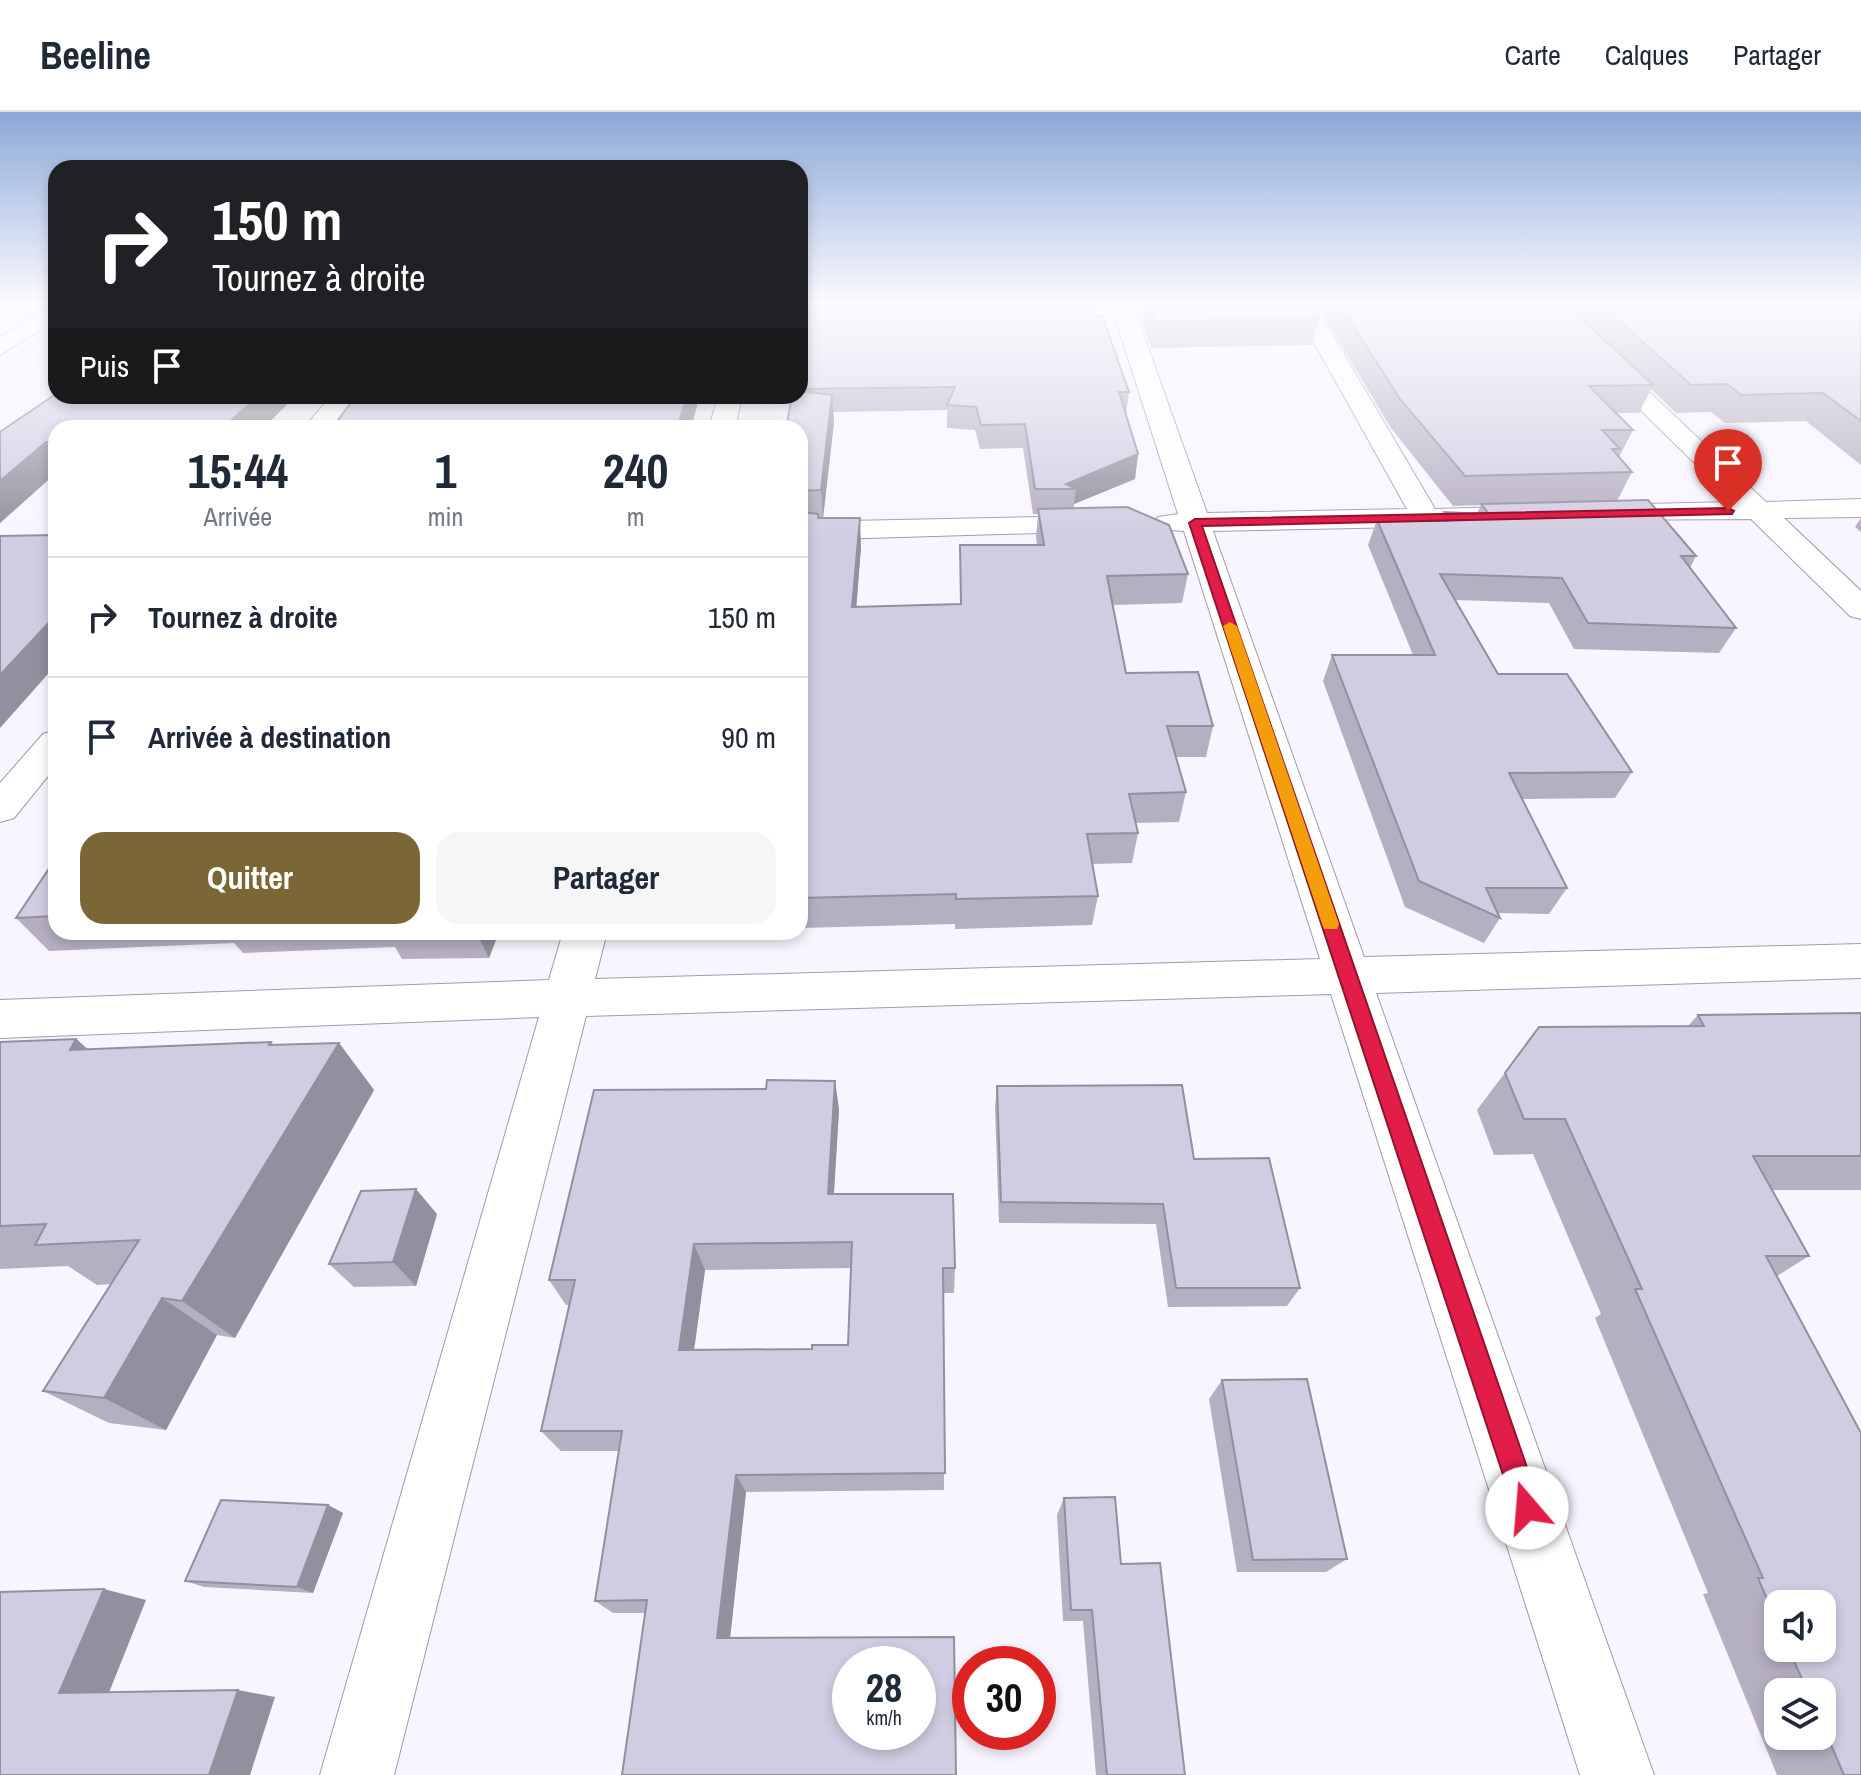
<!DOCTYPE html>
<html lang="fr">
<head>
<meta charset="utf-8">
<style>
	body { margin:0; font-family:"Archivo Narrow",sans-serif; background:#f6f6f7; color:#1f2937; height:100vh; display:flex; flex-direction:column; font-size:30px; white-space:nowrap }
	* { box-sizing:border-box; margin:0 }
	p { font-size:26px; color:#747a83 }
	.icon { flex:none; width:44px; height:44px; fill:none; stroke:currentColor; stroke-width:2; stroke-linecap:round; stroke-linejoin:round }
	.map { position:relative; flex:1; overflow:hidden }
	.drawer { position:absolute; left:48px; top:308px; width:760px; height:520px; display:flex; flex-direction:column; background:#fff; border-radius:24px; box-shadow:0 4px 12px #0003 }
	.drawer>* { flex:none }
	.hud { position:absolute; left:48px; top:48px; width:760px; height:244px; border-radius:24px; box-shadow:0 4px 12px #0003; background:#202124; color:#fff; overflow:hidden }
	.buttons { position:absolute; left:1764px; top:1478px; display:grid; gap:16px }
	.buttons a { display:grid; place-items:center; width:72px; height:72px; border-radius:16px; background:#fff; box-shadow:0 4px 12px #0003; font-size:40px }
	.speed { position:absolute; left:832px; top:1534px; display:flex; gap:16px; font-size:40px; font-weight:700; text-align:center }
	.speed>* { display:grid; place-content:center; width:104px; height:104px; border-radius:50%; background:#fff; box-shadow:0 4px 12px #0003; line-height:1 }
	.speed small { font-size:20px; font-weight:400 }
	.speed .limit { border:12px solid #d22; background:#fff; color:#111 }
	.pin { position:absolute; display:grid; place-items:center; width:68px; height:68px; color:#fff; margin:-82px -34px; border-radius:50% 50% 50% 0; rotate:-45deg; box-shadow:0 0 8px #0007 }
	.pin .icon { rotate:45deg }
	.me { position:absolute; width:88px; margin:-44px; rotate:342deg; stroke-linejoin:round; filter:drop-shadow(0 0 6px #0008) }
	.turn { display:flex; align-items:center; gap:28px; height:168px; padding:0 32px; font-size:36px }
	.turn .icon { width:104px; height:104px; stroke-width:2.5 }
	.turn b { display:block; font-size:56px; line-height:68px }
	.then { display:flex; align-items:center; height:76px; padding:0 32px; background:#0003; gap:16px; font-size:30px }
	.eta { display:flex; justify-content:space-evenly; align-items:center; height:136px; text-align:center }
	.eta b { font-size:48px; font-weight:700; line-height:56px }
	.button { display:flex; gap:16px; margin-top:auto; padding:16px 32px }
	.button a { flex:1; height:92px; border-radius:24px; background:#7b6736; color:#fff; font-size:32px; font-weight:700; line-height:92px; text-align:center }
	.button a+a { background:#f6f6f7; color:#1f2937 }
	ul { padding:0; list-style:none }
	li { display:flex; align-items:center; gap:24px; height:120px; padding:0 32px; border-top:2px solid #e0e1e3 }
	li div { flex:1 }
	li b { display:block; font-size:30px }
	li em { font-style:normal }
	header { display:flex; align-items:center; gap:48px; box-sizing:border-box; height:112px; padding:0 40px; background:#fff; border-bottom:2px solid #e0e1e3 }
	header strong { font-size:38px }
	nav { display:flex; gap:44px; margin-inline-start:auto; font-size:28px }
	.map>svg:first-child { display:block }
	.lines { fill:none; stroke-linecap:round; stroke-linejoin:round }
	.minor-casing { stroke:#a09aaf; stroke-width:2 }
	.minor { fill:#fff; fill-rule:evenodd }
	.wall { fill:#b5afc2; fill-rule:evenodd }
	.shaded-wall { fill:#938f9e }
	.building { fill:#d2cce2; stroke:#938f9e; stroke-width:2; fill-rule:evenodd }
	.route { fill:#e11d48; stroke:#92132f; stroke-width:2 }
	.slow { fill:#f59e0b }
</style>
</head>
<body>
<header>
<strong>Beeline</strong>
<nav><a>Carte</a><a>Calques</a><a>Partager</a></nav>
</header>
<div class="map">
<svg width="1861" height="1663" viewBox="0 0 1861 1663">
	<rect width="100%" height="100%" fill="#f8f5ff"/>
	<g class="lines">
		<defs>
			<g id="minor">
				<polygon points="48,193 56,193 56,208 0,243 0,226"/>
				<polygon points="1111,193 1133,193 1207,401 1407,397 1293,193 1315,193 1435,397 1503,395 1513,398 1517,404 1513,410 1503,413 1213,419 1364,845 1861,832 1861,866 1376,881 1654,1663 1580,1663 1331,882 586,904 394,1663 320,1663 539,905 0,926 0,888 549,868 563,820 607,820 595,867 1320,847 1184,419 1158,417 1153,411 1158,405 1178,402"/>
				<polygon points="1534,193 1557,193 1766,390 1861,387 1861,405 1784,406 1861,479 1861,507 1850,504 1751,407 1589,408 1585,402 1589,396 1599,393 1734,390"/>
				<polygon points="331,284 356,284 331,316 304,316"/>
				<polygon points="718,284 742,284 735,316 709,316"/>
				<polygon points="1095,404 1105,407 1110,413 1105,419 800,428 800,410"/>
				<polygon points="56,618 56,654 14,706 0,710 0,671 43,622"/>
			</g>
		</defs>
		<use href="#minor" class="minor-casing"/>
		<use href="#minor" class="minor"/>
	</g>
	<g class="wall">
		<polygon points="1146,193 1149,193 1319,207 1312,233 1151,236 1143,212"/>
		<polygon points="1317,193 1861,193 1861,353 1806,309 1725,311 1711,300 1676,301 1651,277 1639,301 1616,301 1633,318 1619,345 1632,360 1617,389 1696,444 1690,456 1736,516 1719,541 1574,537 1549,491 1455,488 1498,562 1632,660 1615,686 1522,687 1567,776 1549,802 1498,801 1500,806 1484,831 1405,795 1323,569 1332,543 1413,543 1368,433 1377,408 1440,408 1444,400 1477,401 1481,393 1453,394 1391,316"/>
		<path d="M1094,205L1129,280L1126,303L1138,342L1135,367L1074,392V396L1188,462L1182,491L1113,493L1126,561L1213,614L1206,645H1176L1186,680L1179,710L1136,711L1138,721L1132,751L1092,752L1098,784L1092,813L955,817V812L800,816V277ZM947,298V316L975,318L980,337L1023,336L1033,402H1038L1036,425L1037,433H960V492L856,495L861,435L823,406L834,310L833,300Z"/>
		<polygon points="56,284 296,284 263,316 56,316 56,361 0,411"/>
		<polygon points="1861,406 1861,420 1855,415"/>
		<polygon points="56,746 56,820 499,820 489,846 402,847 395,835 243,841 234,831 49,839 16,806"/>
		<path d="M1861,901V1078H1772L1809,1144L1777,1164L1861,1663H1777L1703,1482L1708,1481L1595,1206L1601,1202L1533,1042L1494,1043L1477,998L1539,915L1688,914L1698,903ZM1778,1492L1822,1536H1778ZM1778,1580H1822V1624H1778Z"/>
		<polygon points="76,927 88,937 271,930 274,933 339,931 374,978 235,1226 217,1223 166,1318 109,1311 43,1279 111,1172 97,1173 68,1154 0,1157 0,930"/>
		<path d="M835,969L839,998L834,1082L955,1156L954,1181H943L944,1378L746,1380L730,1526L956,1663L646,1501H613L595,1489L619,1339H561L541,1319L570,1193H566L549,1168L766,977ZM851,1156L848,1233L812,1237L694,1238L705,1158Z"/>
		<polygon points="997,974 1300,1176 1287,1194 1168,1195 1156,1112 999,1111 995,996"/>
		<polygon points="437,1102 416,1174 354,1175 329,1152"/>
		<polygon points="1222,1268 1347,1447 1326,1460 1237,1460 1209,1287"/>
		<polygon points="1064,1386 1121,1452 1185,1663 1096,1663 1083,1509 1063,1509 1057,1403"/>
		<polygon points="328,1393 343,1401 313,1481 204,1475 185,1469"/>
	</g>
	<g class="shaded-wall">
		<polygon points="832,283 834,310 823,406 821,378"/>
		<polygon points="258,284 296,284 263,316 228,316 226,313"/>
		<polygon points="687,284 700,284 691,316 677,316"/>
		<polygon points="98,309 102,316 89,316"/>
		<polygon points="46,330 56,345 56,361 0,411 0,369"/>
		<polygon points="1138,342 1135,367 1074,392 1076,377 1066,372"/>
		<polygon points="860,406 861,435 854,525 852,495"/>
		<polygon points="56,503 56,553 0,616 0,563"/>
		<polygon points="476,820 499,820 489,846"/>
		<polygon points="76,927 128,974 70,938"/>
		<polygon points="339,931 374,978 235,1226 182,1189"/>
		<polygon points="835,969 839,998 832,1109 828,1082"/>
		<polygon points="416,1077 437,1102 416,1174 393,1150"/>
		<polygon points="694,1132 705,1158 691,1260 679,1238"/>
		<polygon points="162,1186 217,1223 166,1318 104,1286"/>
		<polygon points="736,1363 746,1380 729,1536 717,1526"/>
		<polygon points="328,1393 343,1401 313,1481 297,1475"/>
		<polygon points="104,1477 146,1488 106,1588 59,1581"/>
		<polygon points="238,1578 275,1585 250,1663 209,1663"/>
	</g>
	<g class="building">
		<polygon points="810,193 1091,193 1094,205 1102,203 1129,280 1119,280 1138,342 1066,372 1076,377 1035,377 1025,312 981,313 976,295 947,293 955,275 800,277 800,257"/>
		<polygon points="1149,193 1311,193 1319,207 1155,209"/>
		<polygon points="1340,193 1567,193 1653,273 1589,274 1633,318 1602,318 1620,337 1612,337 1632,360 1465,364 1400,287"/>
		<polygon points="1601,193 1861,193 1861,309 1823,281 1741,283 1727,272 1691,273"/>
		<polygon points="800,279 832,283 821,378 800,379 800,316 786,316 792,284 800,284"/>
		<polygon points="56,282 56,284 258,284 226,313 98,309 89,316 56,316 56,330 46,330 0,369 0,320"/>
		<polygon points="356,284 687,284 677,316 332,316"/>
		<polygon points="1648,388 1696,444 1681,444 1736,516 1588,511 1562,466 1440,462 1498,562 1567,562 1632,660 1509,661 1567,776 1486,776 1500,806 1419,769 1332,543 1435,543 1377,408 1448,409 1444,400 1489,402 1481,392"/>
		<polygon points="1127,395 1169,413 1188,462 1107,464 1126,561 1198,560 1213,614 1167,614 1186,680 1129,682 1138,721 1087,722 1098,784 956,787 956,782 800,786 800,400 818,402 818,406 860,406 852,495 961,492 960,433 1044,433 1038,397"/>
		<polygon points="56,423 56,503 0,563 0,424"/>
		<polygon points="56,746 56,804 16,806"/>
		<polygon points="1861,901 1861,1044 1753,1044 1809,1144 1766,1144 1861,1321 1861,1663 1844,1663 1822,1612 1822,1580 1808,1580 1788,1536 1822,1536 1822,1492 1778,1492 1778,1513 1758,1466 1763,1466 1635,1177 1642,1177 1565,1007 1524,1007 1505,961 1539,915 1704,914 1698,903"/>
		<polygon points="76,927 70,938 271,930 269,933 339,931 182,1189 162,1186 104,1286 43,1279 139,1128 35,1133 46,1112 0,1114 0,930"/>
		<path d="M767,968L835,969L828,1082H953L955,1156H943L945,1361L736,1363L717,1526L954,1525L956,1663H622L647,1488L595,1489L622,1319H541L575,1168H549L594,978L766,977ZM852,1130L848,1233H812V1237L679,1238L694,1132ZM850,1552H918V1620H850Z"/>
		<polygon points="1182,973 1194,1047 1269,1046 1300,1176 1176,1176 1163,1092 1001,1090 997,974"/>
		<polygon points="416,1077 393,1150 329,1152 361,1079"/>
		<polygon points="1307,1267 1347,1447 1253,1448 1222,1268"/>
		<polygon points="1115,1385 1121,1452 1160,1451 1185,1663 1107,1663 1092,1498 1071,1498 1064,1386"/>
		<polygon points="221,1388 328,1393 297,1475 185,1469"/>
		<polygon points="104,1477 59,1581 238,1578 209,1663 0,1663 0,1480"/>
	</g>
	<linearGradient id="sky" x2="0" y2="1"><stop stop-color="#8ca8d8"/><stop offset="0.45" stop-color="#fcfaff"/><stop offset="1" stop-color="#fcfaff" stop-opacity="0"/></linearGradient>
	<rect width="1861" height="426" fill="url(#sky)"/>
	<polygon class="route" points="1728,396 1734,399 1732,402 1202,414 1541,1396 1537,1406 1527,1410 1518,1406 1514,1396 1189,411 1195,407"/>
	<polygon class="slow" points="1230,510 1237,514 1339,812 1337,817 1324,817 1322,812 1223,514"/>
</svg>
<div class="buttons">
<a><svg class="icon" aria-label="sound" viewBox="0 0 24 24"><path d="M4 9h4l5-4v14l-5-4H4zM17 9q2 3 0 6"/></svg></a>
<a><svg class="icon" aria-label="layers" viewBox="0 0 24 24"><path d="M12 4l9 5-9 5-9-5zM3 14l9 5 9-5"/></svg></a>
</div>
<div class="speed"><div>28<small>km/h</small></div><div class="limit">30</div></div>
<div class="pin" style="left:1728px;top:399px;background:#d93025"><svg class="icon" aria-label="arrive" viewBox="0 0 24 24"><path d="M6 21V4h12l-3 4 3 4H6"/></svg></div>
<svg class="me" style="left:1527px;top:1396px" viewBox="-20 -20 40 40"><circle r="19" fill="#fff"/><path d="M0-13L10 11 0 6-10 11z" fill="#e11d48"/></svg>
<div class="hud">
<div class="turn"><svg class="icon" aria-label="right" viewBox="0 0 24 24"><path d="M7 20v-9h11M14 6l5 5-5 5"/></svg><div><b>150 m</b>Tournez à droite</div></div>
<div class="then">Puis<svg class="icon" aria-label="arrive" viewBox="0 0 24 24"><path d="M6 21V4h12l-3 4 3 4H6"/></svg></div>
</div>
<section class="drawer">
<div class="eta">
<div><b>15:44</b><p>Arrivée</p></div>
<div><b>1</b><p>min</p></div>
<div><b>240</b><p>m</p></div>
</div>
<ul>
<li><svg class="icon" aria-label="right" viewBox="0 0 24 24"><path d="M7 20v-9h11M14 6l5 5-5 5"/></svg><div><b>Tournez à droite</b></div><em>150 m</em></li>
<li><svg class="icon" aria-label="arrive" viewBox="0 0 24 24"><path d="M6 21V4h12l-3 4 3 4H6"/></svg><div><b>Arrivée à destination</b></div><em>90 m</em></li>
</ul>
<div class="button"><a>Quitter</a><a>Partager</a></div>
</section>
</div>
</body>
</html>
